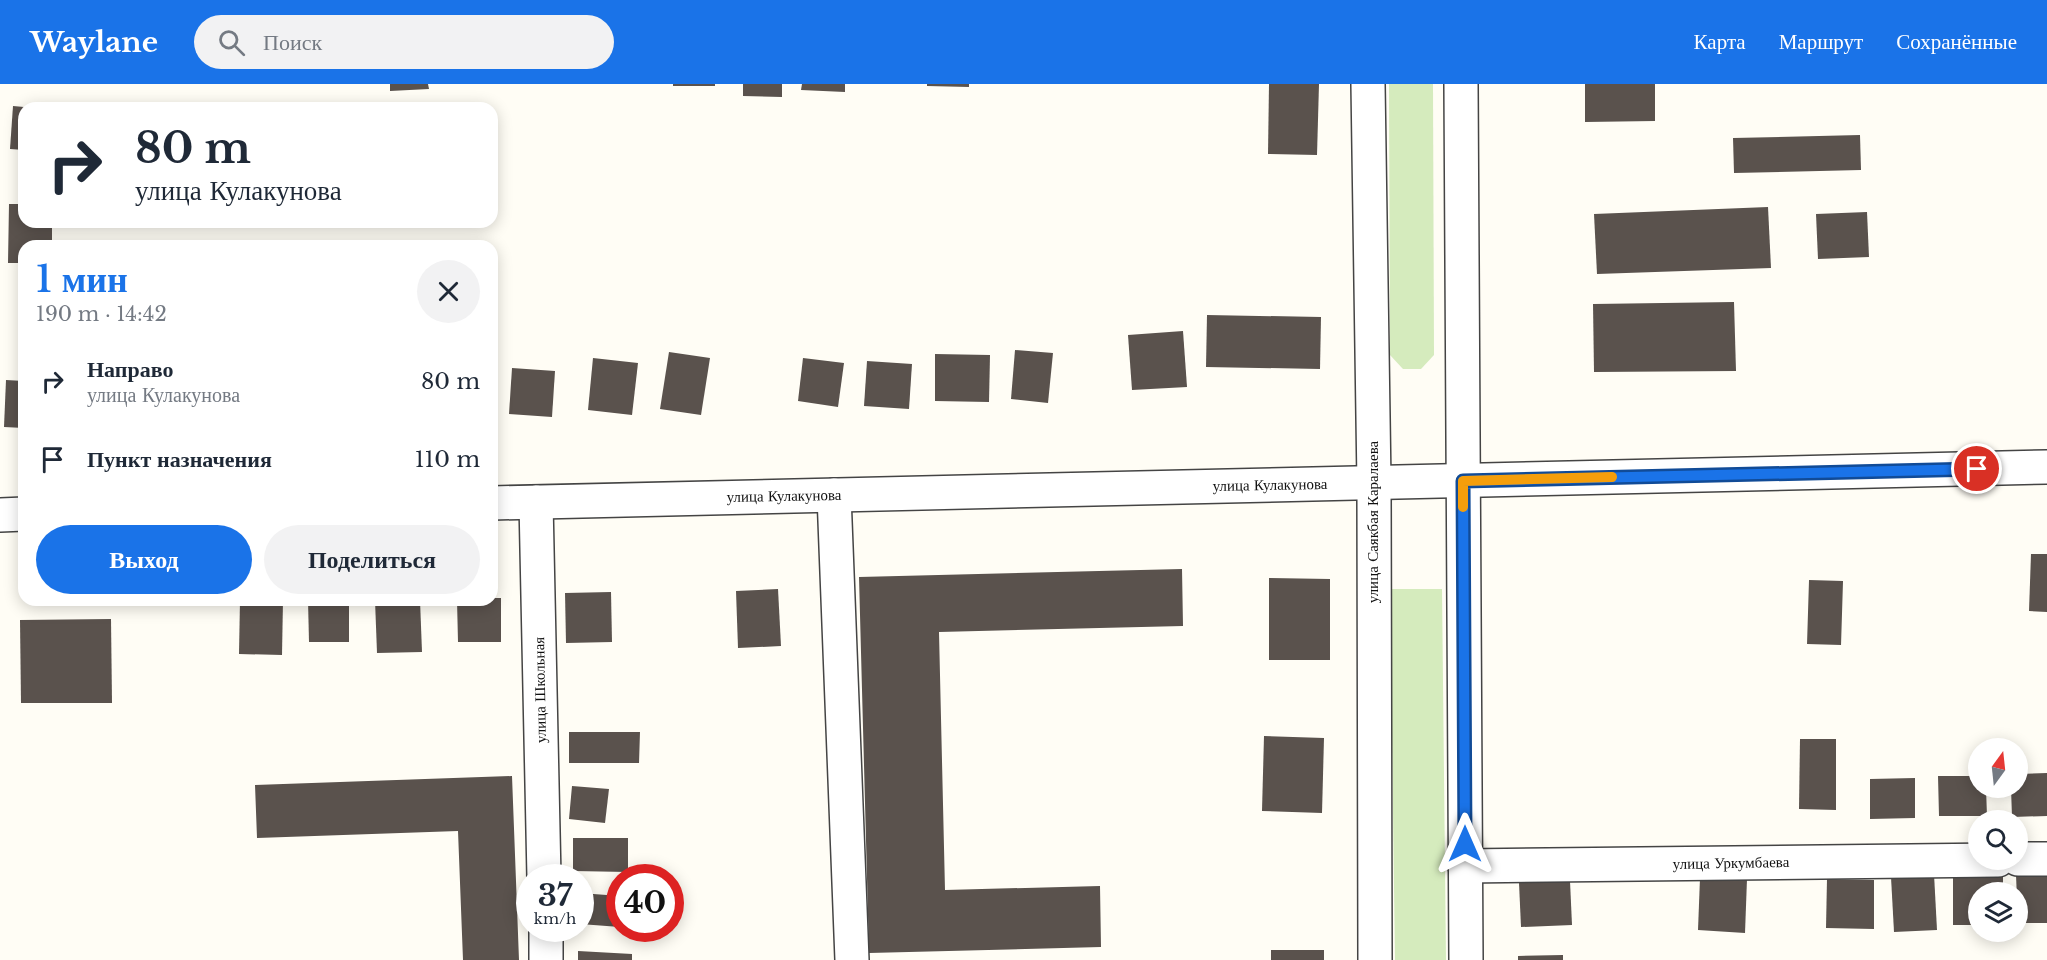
<!DOCTYPE html>
<html lang="ru">
<head>
<meta charset="utf-8">
<style>
	body { margin:0; font-family:"Libre Baskerville",serif; background:#f2f2f3; color:#1f2937; height:100vh; display:flex; flex-direction:column; font-size:22px; white-space:nowrap }
	* { box-sizing:border-box; margin:0 }
	p { font-size:20px; color:#747a83 }
	.icon { flex:none; width:33px; height:33px; fill:none; stroke:currentColor; stroke-width:2; stroke-linecap:round; stroke-linejoin:round }
	.map { position:relative; flex:1; overflow:hidden }
	.sheet { position:absolute; left:18px; top:156px; width:480px; height:366px; display:flex; flex-direction:column; background:#fff; border-radius:18px; box-shadow:0 3px 15px #0003 }
	.sheet>* { flex:none }
	.top-card { position:absolute; left:18px; top:18px; width:480px; height:126px; border-radius:18px; box-shadow:0 3px 15px #0003; background:#fff; color:#1f2937; overflow:hidden }
	.needle { width:39px; rotate:15deg }
	.controls { position:absolute; left:1968px; top:654px; display:grid; gap:12px }
	.controls a { display:grid; place-items:center; width:60px; height:60px; border-radius:50%; background:#fff; box-shadow:0 3px 15px #0003; font-size:30px }
	.speed { position:absolute; left:516px; top:780px; display:flex; gap:12px; font-size:30px; font-weight:700; text-align:center }
	.speed>* { display:grid; place-content:center; width:78px; height:78px; border-radius:50%; background:#fff; box-shadow:0 3px 15px #0003; line-height:1 }
	.speed small { font-size:15px; font-weight:400 }
	.speed .limit { border:9px solid #d22; background:#fff; color:#111 }
	.pin { position:absolute; display:grid; place-items:center; width:51px; height:51px; color:#fff; margin:-26px; border:3px solid #fff; border-radius:50%; box-shadow:0 2px 6px #0007 }
	.me { position:absolute; width:66px; margin:-33px; rotate:0deg; stroke-linejoin:round; filter:drop-shadow(0 0 4px #0008) }
	.turn { display:flex; align-items:center; gap:21px; height:126px; padding:0 18px; font-size:27px }
	.turn .icon { width:78px; height:78px; stroke-width:2.5 }
	.turn b { display:block; font-size:42px; line-height:51px }
	.round { display:grid; place-items:center; flex:none; width:63px; height:63px; border-radius:32px; background:#f2f2f3 }
	.head { display:flex; align-items:center; justify-content:space-between; height:102px; padding:0 18px }
	h1 { font-size:36px; font-weight:600; line-height:45px; color:#1a73e8 }
	.action { display:flex; gap:12px; margin-top:auto; padding:12px 18px }
	.action a { flex:1; height:69px; border-radius:36px; background:#1a73e8; color:#fff; font-size:24px; font-weight:600; line-height:69px; text-align:center }
	.action a+a { background:#f2f2f3; color:#1f2937 }
	ul { padding:0; list-style:none }
	li { display:flex; align-items:center; gap:18px; height:78px; padding:0 18px }
	li div { flex:1 }
	li b { display:block; font-size:22px }
	li em { font-style:normal }
	header { display:flex; align-items:center; gap:36px; box-sizing:border-box; height:84px; padding:0 30px; background:#1a73e8; color:#fff }
	header strong { font-size:28px }
	nav { display:flex; gap:33px; margin-inline-start:auto; font-size:21px }
	.search { width:420px; height:54px; background:#f2f2f3; display:flex; align-items:center; gap:15px; box-sizing:border-box; padding:0 21px; border-radius:33px; color:#747a83; font-size:22px }
	.map>svg:first-child { display:block }
	.green { fill:#d5ebbd }
	.building { fill:#5a524d }
	.lines { fill:none; stroke-linecap:round; stroke-linejoin:round }
	.minor-casing { stroke:#444; stroke-width:36 }
	.minor { stroke:#fff; stroke-width:33 }
	.route-casing { stroke:#114b97; stroke-width:15 }
	.route { stroke:#1a73e8; stroke-width:10 }
	.slow { stroke:#f59e0b; stroke-width:10 }
	.labels { text-anchor:middle; stroke-width:6; stroke-linejoin:round; paint-order:stroke }
	.street-label { font-size:15px; fill:#111; stroke:#fff }
</style>
</head>
<body>
<header>
<strong>Waylane</strong>
<div class="search"><svg class="icon" aria-label="search" viewBox="0 0 24 24"><circle cx="10" cy="10" r="6"/><path d="M15 15l6 6"/></svg>Поиск</div>
<nav><a>Карта</a><a>Маршрут</a><a>Сохранённые</a></nav>
</header>
<div class="map">
<svg width="2047" height="876" viewBox="0 0 2047 876">
	<rect width="100%" height="100%" fill="#fffdf5"/>
	<g class="green">
		<polygon points="1389,0 1433,0 1434,271 1421,285 1403,285 1390,271"/>
		<polygon points="1390,505 1442,505 1446,876 1395,876"/>
	</g>
	<g class="building">
		<polygon points="390,0 428,0 429,5 390,7"/>
		<rect x="673" y="0" width="42" height="2"/>
		<polygon points="743,0 782,0 782,13 743,12"/>
		<polygon points="802,0 845,0 845,8 801,6"/>
		<polygon points="927,0 969,0 969,3 927,2"/>
		<polygon points="1269,0 1319,0 1317,71 1268,70"/>
		<polygon points="1585,0 1655,0 1655,37 1585,38"/>
		<polygon points="13,22 24,23 24,66 10,65"/>
		<polygon points="1860,51 1861,86 1734,89 1733,54"/>
		<polygon points="9,120 24,120 24,138 52,138 52,162 24,162 24,179 8,179"/>
		<polygon points="1768,123 1771,184 1597,190 1594,130"/>
		<polygon points="1867,128 1869,173 1818,175 1816,130"/>
		<polygon points="1734,218 1736,287 1594,288 1593,220"/>
		<polygon points="1207,231 1321,233 1320,285 1206,283"/>
		<polygon points="1183,247 1187,303 1132,306 1128,251"/>
		<polygon points="1015,266 1053,269 1048,319 1011,315"/>
		<polygon points="669,268 710,274 701,331 660,325"/>
		<polygon points="935,270 990,271 989,318 935,317"/>
		<polygon points="593,274 638,279 632,331 588,326"/>
		<polygon points="803,274 844,279 838,323 798,317"/>
		<polygon points="867,277 912,280 909,325 864,322"/>
		<polygon points="512,284 555,287 552,333 509,330"/>
		<polygon points="6,296 24,297 24,344 4,343"/>
		<polygon points="2031,470 2047,470 2047,528 2029,527"/>
		<polygon points="1182,485 1183,542 939,548 945,806 1100,802 1101,863 869,869 859,493"/>
		<polygon points="1269,494 1330,495 1330,576 1269,576"/>
		<polygon points="1809,496 1843,497 1841,561 1807,560"/>
		<polygon points="778,505 781,562 738,564 736,507"/>
		<polygon points="611,508 612,558 566,559 565,509"/>
		<polygon points="492,514 501,514 501,558 458,558 457,516 492,516"/>
		<polygon points="240,516 283,516 282,571 239,570"/>
		<polygon points="308,516 349,516 349,558 309,558"/>
		<polygon points="375,516 420,516 422,568 377,569"/>
		<polygon points="111,535 112,619 21,619 20,536"/>
		<polygon points="569,648 640,648 639,679 569,679"/>
		<polygon points="1264,652 1324,654 1322,729 1262,727"/>
		<polygon points="1800,655 1836,655 1836,726 1799,725"/>
		<polygon points="2047,689 2047,732 2012,733 2011,704 2018,704 2018,690"/>
		<polygon points="512,692 519,876 463,876 458,747 257,754 255,701"/>
		<polygon points="1938,692 1978,692 1978,704 1986,704 1987,732 1939,732"/>
		<polygon points="1915,694 1915,734 1870,735 1870,695"/>
		<polygon points="572,702 609,705 605,739 569,735"/>
		<polygon points="573,754 628,754 628,788 573,787"/>
		<polygon points="1934,790 1937,846 1894,848 1891,793"/>
		<polygon points="2047,790 2047,839 2018,839 2016,791"/>
		<polygon points="2003,792 2003,808 1978,808 1978,841 1953,841 1953,793"/>
		<polygon points="1700,794 1747,795 1745,849 1698,846"/>
		<polygon points="1827,795 1874,796 1874,845 1826,844"/>
		<polygon points="1570,797 1572,841 1521,843 1519,799"/>
		<polygon points="580,809 620,812 620,843 580,840"/>
		<rect x="1271" y="866" width="53" height="10"/>
		<polygon points="578,867 632,870 632,876 578,876"/>
		<polygon points="1563,871 1563,876 1518,876 1518,872"/>
	</g>
	<g class="lines">
		<defs>
			<g id="minor">
				<polyline points="1368,0 1374,399 1375,876"/>
				<polyline points="1461,0 1466,876"/>
				<polyline points="834,411 852,876"/>
				<polyline points="536,418 544,794"/>
				<polyline points="492,419 2047,383"/>
				<polyline points="0,431 24,430"/>
				<polyline points="2018,775 2047,775"/>
				<polyline points="1465,782 1998,776"/>
				<polyline points="546,844 546,876"/>
			</g>
		</defs>
		<use href="#minor" class="minor-casing"/>
		<use href="#minor" class="minor"/>
	</g>
	<g class="lines">
		<defs>
			<polyline id="route" points="1465,760 1463,397 1977,385"/>
		</defs>
		<use href="#route" class="route-casing"/>
		<use href="#route" class="route"/>
		<polyline class="slow" points="1463,423 1463,397 1612,393"/>
	</g>
	<g class="labels">
		<g class="street-label">
			<text transform="translate(1270 401) rotate(-1)" y="5">улица Кулакунова</text>
			<text transform="translate(784 412) rotate(-1)" y="5">улица Кулакунова</text>
			<text transform="translate(1373 438) rotate(-90)" y="5">улица Саякбая Каралаева</text>
			<text transform="translate(540 606) rotate(-91)" y="5">улица Школьная</text>
			<text transform="translate(1731 779) rotate(-1)" y="5">улица Уркумбаева</text>
		</g>
	</g>
</svg>
<div class="controls">
<a><svg class="needle" viewBox="-14 -14 28 28"><path d="M0-13l5 13h-10z" fill="#e53935"/><path d="M0 13l5-13h-10z" fill="#747a83"/></svg></a>
<a><svg class="icon" aria-label="search" viewBox="0 0 24 24"><circle cx="10" cy="10" r="6"/><path d="M15 15l6 6"/></svg></a>
<a><svg class="icon" aria-label="layers" viewBox="0 0 24 24"><path d="M12 4l9 5-9 5-9-5zM3 14l9 5 9-5"/></svg></a>
</div>
<div class="speed"><div>37<small>km/h</small></div><div class="limit">40</div></div>
<div class="pin" style="left:1977px;top:385px;background:#d93025"><svg class="icon" aria-label="arrive" viewBox="0 0 24 24"><path d="M6 21V4h12l-3 4 3 4H6"/></svg></div>
<svg class="me" style="left:1465px;top:760px" viewBox="-20 -20 40 40"><path d="M0-17L14 15 0 8-14 15z" fill="#1a73e8" stroke="#fff" stroke-width="4"/></svg>
<div class="top-card">
<div class="turn"><svg class="icon" aria-label="right" viewBox="0 0 24 24"><path d="M7 20v-9h11M14 6l5 5-5 5"/></svg><div><b>80 m</b>улица Кулакунова</div></div>
</div>
<section class="sheet">
<div class="head"><div><h1>1 мин</h1><p>190 m · 14:42</p></div><a class="round"><svg class="icon" aria-label="close" viewBox="0 0 24 24"><path d="M6 6l12 12M18 6L6 18"/></svg></a></div>
<ul>
<li><svg class="icon" aria-label="right" viewBox="0 0 24 24"><path d="M7 20v-9h11M14 6l5 5-5 5"/></svg><div><b>Направо</b><p>улица Кулакунова</p></div><em>80 m</em></li>
<li><svg class="icon" aria-label="arrive" viewBox="0 0 24 24"><path d="M6 21V4h12l-3 4 3 4H6"/></svg><div><b>Пункт назначения</b></div><em>110 m</em></li>
</ul>
<div class="action"><a>Выход</a><a>Поделиться</a></div>
</section>
</div>
</body>
</html>
